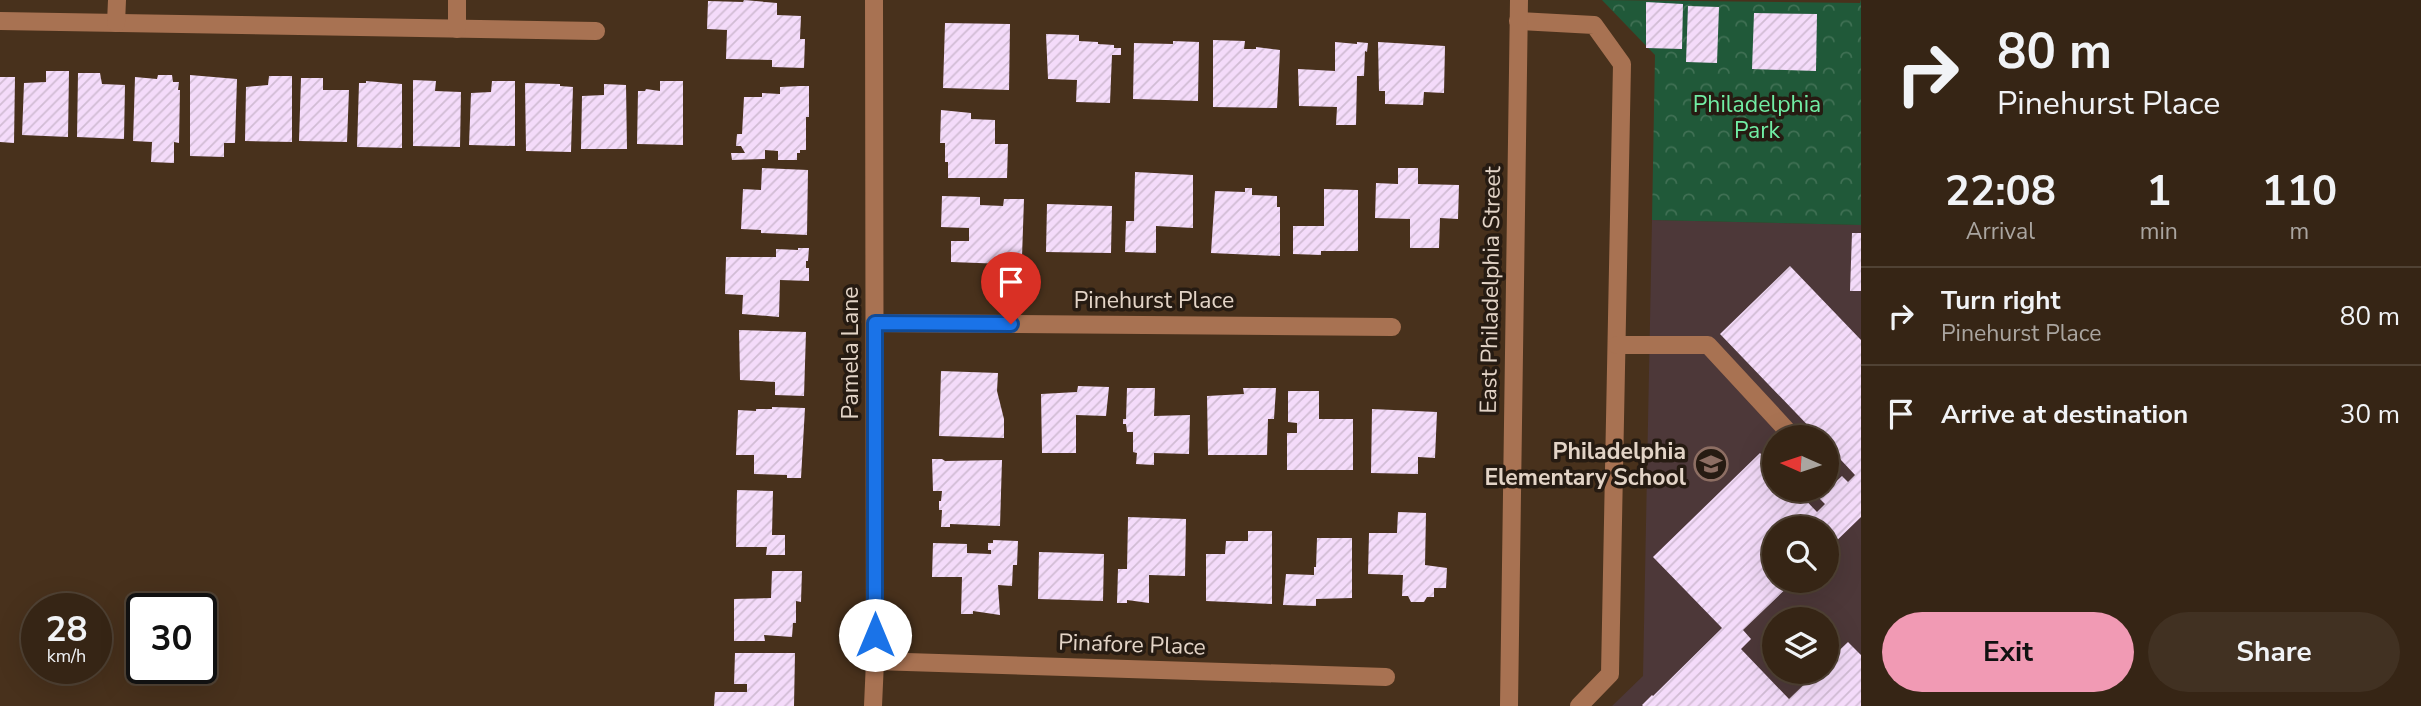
<!DOCTYPE html>
<html lang="en">
<head>
<meta charset="utf-8">
<style>
	body { margin:0; font-family:"Nunito Sans",sans-serif; background:#413122; color:#f1f3f6; height:100vh; display:flex; flex-direction:column; font-size:26px; white-space:nowrap }
	* { box-sizing:border-box; margin:0 }
	p { font-size:23px; color:#aaa5a0 }
	.icon { flex:none; width:38px; height:38px; fill:none; stroke:currentColor; stroke-width:2; stroke-linecap:round; stroke-linejoin:round }
	.map { position:relative; flex:1; overflow:hidden }
	.panel { display:flex; flex-direction:column; background:#362515; width:560px }
	.panel>* { flex:none }
	.guide { background:#362515; color:#f1f3f6; overflow:hidden }
	.needle { width:46px; rotate:273deg }
	.tools { position:absolute; left:1762px; top:425px; display:grid; gap:14px }
	.tools a { display:grid; place-items:center; width:77px; height:77px; border-radius:50%; background:#362515; box-shadow:0 7px 28px #0002,0 0 0 2px #504234; font-size:35px }
	.speed { position:absolute; left:21px; top:593px; display:flex; gap:14px; font-size:35px; font-weight:700; text-align:center }
	.speed>* { display:grid; place-content:center; width:91px; height:91px; border-radius:50%; background:#362515; box-shadow:0 7px 28px #0002,0 0 0 2px #504234; line-height:1 }
	.speed small { font-size:18px; font-weight:400 }
	.speed .limit { border:4px solid #111; border-radius:10px; background:#fff; color:#111 }
	.pin { position:absolute; display:grid; place-items:center; width:60px; height:60px; color:#fff; margin:-72px -30px; border-radius:50% 50% 50% 0; rotate:-45deg; box-shadow:0 0 7px #0007 }
	.pin .icon { rotate:45deg }
	.me { position:absolute; width:77px; margin:-38px; rotate:0deg; stroke-linejoin:round; filter:drop-shadow(0 0 5px #0008) }
	.turn { display:flex; align-items:center; gap:24px; height:147px; padding:0 21px; font-size:32px }
	.turn .icon { width:91px; height:91px; stroke-width:2.5 }
	.turn b { display:block; font-size:49px; line-height:60px }
	.eta { display:flex; justify-content:space-evenly; align-items:center; height:119px; text-align:center }
	.eta b { font-size:42px; font-weight:700; line-height:49px }
	.primary-button { display:flex; gap:14px; margin-top:auto; padding:14px 21px }
	.primary-button a { flex:1; height:80px; border-radius:42px; background:#f19ab4; color:#111; font-size:28px; font-weight:700; line-height:80px; text-align:center }
	.primary-button a+a { background:#413122; color:#f1f3f6 }
	ul { padding:0; list-style:none }
	li { display:flex; align-items:center; gap:21px; height:98px; padding:0 21px; border-top:2px solid #504234 }
	li div { flex:1 }
	li b { display:block; font-size:26px }
	li em { font-style:normal }
	main { display:flex; flex:1; min-height:0 }
	.map>svg:first-child { display:block }
	.education { fill:#4d3839; fill-rule:evenodd }
	.park { fill:url(#park-crowns) }
	.building { fill:url(#building-hatch) }
	.lines { fill:none; stroke-linecap:round; stroke-linejoin:round }
	.minor { stroke:#a87252; stroke-width:18 }
	.route-casing { stroke:#114b97; stroke-width:18 }
	.route { stroke:#1a73e8; stroke-width:12 }
	.labels { text-anchor:middle; stroke-width:7; stroke-linejoin:round; paint-order:stroke }
	.park-label { font-size:23px; fill:#71eda4; stroke:#261b12 }
	.street-label { font-size:23px; fill:#e3d4c7; stroke:#261b12 }
	.poi-label { font-size:23px; font-weight:bold; fill:#e3d4c7; stroke:#261b12; text-anchor:end }
</style>
</head>
<body>
<main>
<div class="map">
<svg width="1861" height="706" viewBox="0 0 1861 706">
	<defs>
		<pattern id="park-crowns" width="20" height="18" patternUnits="userSpaceOnUse" patternTransform="scale(1.75)"><rect width="20" height="18" fill="#205939"/><path d="M2 6a3 3 0 1 1 6 0M12 15a3 3 0 1 1 6 0" fill="none" stroke="#407054"/></pattern>
		<pattern id="building-hatch" width="6" height="6" patternUnits="userSpaceOnUse" patternTransform="scale(1.75)"><rect width="6" height="6" fill="#f4dbfa"/><path d="M-1 1l2-2M0 6l6-6M5 7l2-2" fill="none" stroke="#d1bcd4"/></pattern>
	</defs>
	<rect width="100%" height="100%" fill="#48311c"/>
	<path class="education" d="M1652,220L1861,225V706H1612L1643,676ZM1774,438H1827V490H1774ZM1774,528H1827V581H1774ZM1774,620H1827V672H1774Z"/>
	<polygon class="park" points="1602,0 1860,3 1861,0 1861,225 1652,220 1655,55"/>
	<g class="building">
		<polygon points="744,0 777,3 777,15 801,16 800,39 805,39 804,68 772,67 772,60 726,59 727,30 707,29 708,1 743,2"/>
		<polygon points="1646,2 1683,4 1682,49 1646,48"/>
		<polygon points="1688,6 1719,7 1717,63 1686,62"/>
		<polygon points="1754,13 1817,14 1816,71 1752,69"/>
		<polygon points="945,23 1010,24 1009,90 943,88"/>
		<polygon points="1046,34 1079,35 1079,41 1098,42 1098,44 1114,45 1114,48 1121,48 1121,55 1112,55 1110,103 1076,102 1077,80 1048,79"/>
		<polygon points="1213,40 1245,41 1244,49 1256,49 1256,47 1280,50 1277,108 1213,107"/>
		<polygon points="1173,41 1199,42 1198,101 1133,99 1134,43 1173,44"/>
		<polygon points="1335,42 1357,44 1357,42 1368,43 1367,52 1365,51 1364,76 1357,76 1356,125 1336,125 1337,107 1299,106 1298,69 1335,71"/>
		<polygon points="1378,42 1445,46 1444,93 1424,92 1423,105 1385,104 1385,91 1379,91"/>
		<polygon points="46,71 69,71 68,137 22,135 24,83 46,82"/>
		<polygon points="78,73 100,73 102,84 125,85 124,139 77,137"/>
		<polygon points="158,75 172,75 173,82 179,82 178,90 180,90 179,143 174,142 174,163 151,162 152,142 133,141 135,77 157,79"/>
		<polygon points="190,75 237,79 235,143 224,143 224,157 190,156"/>
		<polygon points="269,76 292,76 292,142 245,141 246,87 268,85"/>
		<polygon points="0,77 15,77 14,143 0,142"/>
		<polygon points="301,78 323,78 323,90 349,90 347,142 299,141"/>
		<polygon points="413,80 436,81 435,91 461,92 460,147 413,146"/>
		<polygon points="366,81 402,84 402,148 357,147 359,83 366,83"/>
		<polygon points="492,81 515,81 515,146 469,145 471,93 491,92"/>
		<polygon points="660,81 683,81 683,145 637,144 638,91 645,91 646,89 660,91"/>
		<polygon points="525,83 560,84 560,86 573,87 571,152 526,151"/>
		<polygon points="604,84 626,85 627,149 581,149 582,96 604,95"/>
		<polygon points="800,86 809,86 809,117 806,117 806,150 800,150 800,153 797,153 797,160 778,160 778,151 765,150 765,159 732,160 731,153 745,153 741,146 736,146 737,134 742,134 744,97 762,97 762,93 780,94 780,87"/>
		<polygon points="941,110 971,113 971,119 995,120 995,144 1008,144 1007,178 948,178 948,162 945,162 945,143 940,143"/>
		<polygon points="762,168 808,170 807,235 761,233 761,230 741,229 743,189 761,190"/>
		<polygon points="1398,168 1418,168 1418,184 1459,185 1458,219 1440,218 1439,248 1410,248 1410,219 1375,218 1376,183 1398,184"/>
		<polygon points="1135,172 1193,175 1193,228 1156,226 1156,253 1125,252 1126,221 1134,221"/>
		<polygon points="1245,188 1252,188 1252,195 1277,196 1277,207 1280,207 1280,256 1211,253 1215,191 1245,192"/>
		<polygon points="1324,189 1358,190 1358,251 1321,251 1321,255 1293,254 1293,226 1324,226"/>
		<polygon points="942,196 980,197 980,205 1003,206 1004,199 1024,199 1022,257 1006,257 1005,264 951,262 951,241 969,241 969,228 941,227"/>
		<polygon points="1047,204 1112,206 1111,253 1046,252"/>
		<polygon points="1852,233 1861,233 1861,291 1850,291"/>
		<polygon points="798,248 809,248 808,261 806,261 806,268 809,268 809,281 780,280 779,317 742,314 743,295 725,294 726,257 776,257 776,249 798,250"/>
		<polygon points="1790,266 1861,340 1861,517 1827,550 1827,528 1774,528 1774,581 1794,581 1743,630 1751,639 1741,649 1789,699 1817,672 1827,672 1827,662 1848,642 1861,655 1861,706 1643,706 1642,705 1652,695 1653,696 1722,628 1653,557 1760,453 1774,468 1774,490 1796,490 1817,512 1825,504 1819,498 1842,476 1848,482 1855,475 1827,445 1827,438 1820,438 1720,334"/>
		<polygon points="739,330 806,332 804,396 775,395 775,382 740,380"/>
		<polygon points="941,371 998,373 997,391 1004,419 1004,438 939,436"/>
		<polygon points="1078,386 1109,387 1106,416 1076,415 1076,453 1042,453 1041,394 1077,392"/>
		<polygon points="1127,388 1155,388 1154,416 1190,415 1189,454 1154,453 1154,465 1136,464 1137,453 1133,452 1133,432 1127,432 1126,424 1123,424 1123,419 1126,419"/>
		<polygon points="1243,388 1276,388 1274,419 1268,419 1267,455 1208,455 1207,396 1244,394"/>
		<polygon points="1288,391 1319,391 1319,419 1353,419 1353,470 1287,470 1287,433 1297,433 1297,423 1288,422"/>
		<polygon points="772,407 805,408 801,478 787,478 787,475 754,474 754,455 736,455 738,410 756,411 756,409 772,409"/>
		<polygon points="1372,409 1437,412 1435,458 1418,457 1418,474 1371,473"/>
		<polygon points="932,459 942,459 945,461 1002,460 1000,526 950,524 950,527 941,527 942,510 939,510 939,501 941,501 942,491 933,491"/>
		<polygon points="737,490 773,491 772,535 785,535 785,555 766,555 767,547 736,547"/>
		<polygon points="1398,512 1426,513 1425,565 1447,568 1446,588 1434,588 1434,597 1427,597 1424,602 1411,602 1408,596 1402,596 1403,575 1368,574 1369,533 1397,533"/>
		<polygon points="1128,517 1186,519 1185,576 1149,575 1149,603 1127,600 1127,603 1117,603 1118,569 1127,569"/>
		<polygon points="1248,531 1272,531 1272,604 1206,601 1206,554 1225,554 1226,541 1248,541"/>
		<polygon points="1317,538 1352,538 1352,598 1316,599 1316,606 1283,605 1286,574 1314,575 1314,567 1316,567"/>
		<polygon points="993,540 1018,541 1017,565 1013,565 1012,586 998,585 1000,615 973,611 973,614 961,614 962,577 932,577 933,543 967,544 967,553 991,554 991,550 988,550 988,543 993,543"/>
		<polygon points="1039,552 1104,554 1103,601 1038,599"/>
		<polygon points="772,571 802,571 801,602 796,601 796,623 793,623 792,637 764,635 765,641 734,641 734,599 771,598"/>
		<polygon points="735,653 795,653 794,706 714,706 715,692 747,692 747,684 734,684"/>
	</g>
	<g class="lines">
		<g class="minor">
			<polyline points="0,21 596,31"/>
			<polyline points="1518,21 1594,25 1622,64 1610,674 1579,706"/>
			<polyline points="116,23 117,0"/>
			<polyline points="457,29 457,0"/>
			<polyline points="875,323 1392,327"/>
			<polyline points="1617,345 1708,345 1794,438"/>
			<polyline points="875,661 1386,677"/>
			<polyline points="873,706 875,661 874,0"/>
			<polyline points="1509,706 1519,0"/>
		</g>
	</g>
	<g class="lines">
		<defs>
			<polyline id="route" points="875,635 875,323 1011,324"/>
		</defs>
		<use href="#route" class="route-casing"/>
		<use href="#route" class="route"/>
	</g>
	<defs>
		<symbol id="school-ring" viewBox="-11 -11 22 22"><circle r="9.5" fill="#261b12" stroke="#8d6e63" stroke-width="1.5"/><path d="M0-5L7-2L0 1L-7-2ZM-4 1L0 2.5L4 1V4Q0 6-4 4Z" fill="#8d6e63"/></symbol>
	</defs>
	<g fill-rule="evenodd">
		<use href="#school-ring" x="1692" y="445" width="38" height="38"/>
	</g>
	<g class="labels">
		<g class="park-label">
			<text x="1757" y="112">Philadelphia<tspan x="1757" dy="26">Park</tspan></text>
		</g>
		<g class="street-label">
			<text transform="translate(1490 290) rotate(-89)" y="8">East Philadelphia Street</text>
			<text x="1154" y="308">Pinehurst Place</text>
			<text transform="translate(850 353) rotate(-90)" y="8">Pamela Lane</text>
			<text transform="translate(1132 644) rotate(2)" y="8">Pinafore Place</text>
		</g>
		<g class="poi-label">
			<text x="1686" y="459">Philadelphia<tspan x="1686" dy="26">Elementary School</tspan></text>
		</g>
	</g>
</svg>
<div class="tools">
<a><svg class="needle" viewBox="-14 -14 28 28"><path d="M0-13l5 13h-10z" fill="#e53935"/><path d="M0 13l5-13h-10z" fill="#aaa5a0"/></svg></a>
<a><svg class="icon" aria-label="search" viewBox="0 0 24 24"><circle cx="10" cy="10" r="6"/><path d="M15 15l6 6"/></svg></a>
<a><svg class="icon" aria-label="layers" viewBox="0 0 24 24"><path d="M12 4l9 5-9 5-9-5zM3 14l9 5 9-5"/></svg></a>
</div>
<div class="speed"><div>28<small>km/h</small></div><div class="limit">30</div></div>
<div class="pin" style="left:1011px;top:324px;background:#d93025"><svg class="icon" aria-label="arrive" viewBox="0 0 24 24"><path d="M6 21V4h12l-3 4 3 4H6"/></svg></div>
<svg class="me" style="left:875px;top:635px" viewBox="-20 -20 40 40"><circle r="19" fill="#fff"/><path d="M0-13L10 11 0 6-10 11z" fill="#1a73e8"/></svg>
</div>
<section class="panel">
<div class="guide">
<div class="turn"><svg class="icon" aria-label="right" viewBox="0 0 24 24"><path d="M7 20v-9h11M14 6l5 5-5 5"/></svg><div><b>80 m</b>Pinehurst Place</div></div>
</div>
<div class="eta">
<div><b>22:08</b><p>Arrival</p></div>
<div><b>1</b><p>min</p></div>
<div><b>110</b><p>m</p></div>
</div>
<ul>
<li><svg class="icon" aria-label="right" viewBox="0 0 24 24"><path d="M7 20v-9h11M14 6l5 5-5 5"/></svg><div><b>Turn right</b><p>Pinehurst Place</p></div><em>80 m</em></li>
<li><svg class="icon" aria-label="arrive" viewBox="0 0 24 24"><path d="M6 21V4h12l-3 4 3 4H6"/></svg><div><b>Arrive at destination</b></div><em>30 m</em></li>
</ul>
<div class="primary-button"><a>Exit</a><a>Share</a></div>
</section>
</main>
</body>
</html>
